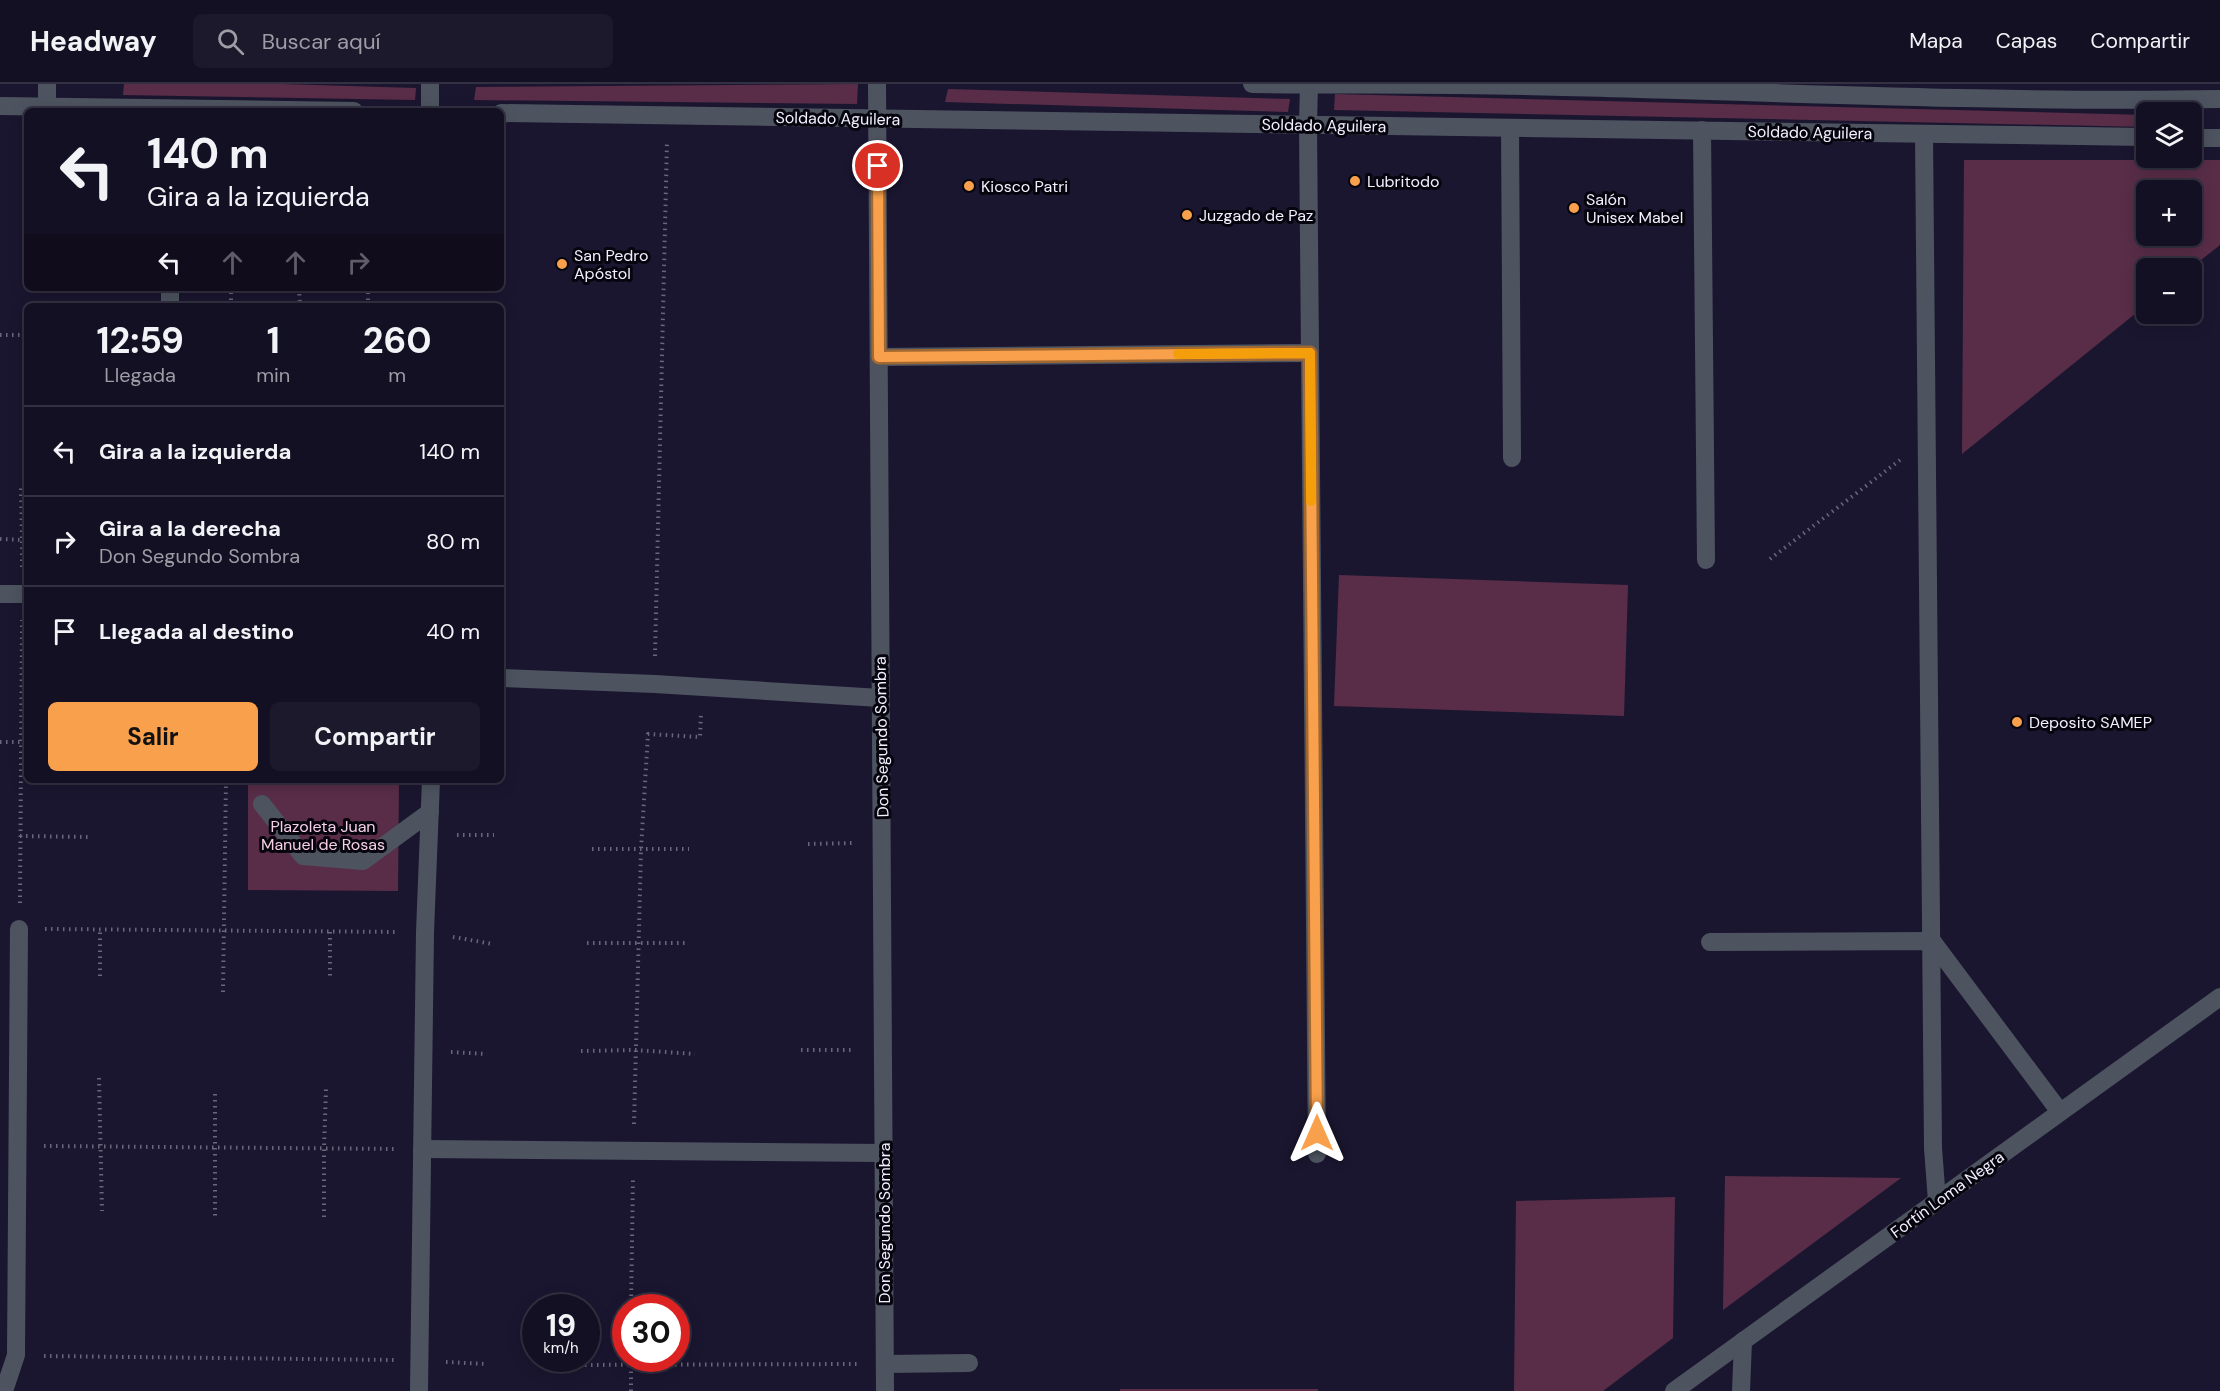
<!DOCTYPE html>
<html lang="es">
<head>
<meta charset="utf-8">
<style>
	body { margin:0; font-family:"DM Sans",sans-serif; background:#1d192c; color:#f1f3f6; height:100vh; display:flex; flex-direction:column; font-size:22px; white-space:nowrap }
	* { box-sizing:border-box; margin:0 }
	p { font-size:20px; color:#9d9da6 }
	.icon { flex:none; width:33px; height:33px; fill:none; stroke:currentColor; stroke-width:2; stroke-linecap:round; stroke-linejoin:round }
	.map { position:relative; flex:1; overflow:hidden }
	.details { position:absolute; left:24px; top:219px; width:480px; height:480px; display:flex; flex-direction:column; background:#141024; border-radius:9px; box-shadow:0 3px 15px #0003,0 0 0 2px #333041 }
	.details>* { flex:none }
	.hud { position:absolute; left:24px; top:24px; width:480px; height:183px; border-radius:9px; box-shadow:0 3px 15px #0003,0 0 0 2px #333041; background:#141024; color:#f1f3f6; overflow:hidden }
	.controls { position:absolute; left:2136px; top:18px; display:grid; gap:12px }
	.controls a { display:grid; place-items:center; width:66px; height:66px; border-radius:9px; background:#141024; box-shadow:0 3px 15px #0003,0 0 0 2px #333041; font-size:30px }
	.speed { position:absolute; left:522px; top:1210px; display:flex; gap:12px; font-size:30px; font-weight:700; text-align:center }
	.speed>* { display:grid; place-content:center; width:78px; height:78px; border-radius:50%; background:#141024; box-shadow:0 3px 15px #0003,0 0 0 2px #333041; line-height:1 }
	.speed small { font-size:15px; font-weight:400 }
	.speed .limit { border:9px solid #d22; background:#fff; color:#111 }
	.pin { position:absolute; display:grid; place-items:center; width:51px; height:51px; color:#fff; margin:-26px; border:3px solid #fff; border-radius:50%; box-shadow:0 2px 6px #0007 }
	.me { position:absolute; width:66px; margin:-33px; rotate:0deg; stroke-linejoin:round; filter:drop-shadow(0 0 4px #0008) }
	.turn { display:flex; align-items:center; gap:21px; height:126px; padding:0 24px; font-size:27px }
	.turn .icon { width:78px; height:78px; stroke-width:2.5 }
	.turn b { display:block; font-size:42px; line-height:51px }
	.lanes { display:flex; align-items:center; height:57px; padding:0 24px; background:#0003; justify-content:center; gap:30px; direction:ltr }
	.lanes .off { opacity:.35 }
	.eta { display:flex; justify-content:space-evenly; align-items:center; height:102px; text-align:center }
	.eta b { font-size:36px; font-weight:700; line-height:42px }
	.button { display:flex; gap:12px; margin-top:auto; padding:12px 24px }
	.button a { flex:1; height:69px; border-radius:9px; background:#f8a04b; color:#111; font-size:24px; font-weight:700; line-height:69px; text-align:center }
	.button a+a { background:#1d192c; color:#f1f3f6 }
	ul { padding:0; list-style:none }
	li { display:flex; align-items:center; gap:18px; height:90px; padding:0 24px; border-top:2px solid #333041 }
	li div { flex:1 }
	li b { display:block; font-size:22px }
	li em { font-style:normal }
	header { display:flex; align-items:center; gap:36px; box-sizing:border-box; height:84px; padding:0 30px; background:#141024; border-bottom:2px solid #333041 }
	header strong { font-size:28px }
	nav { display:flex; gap:33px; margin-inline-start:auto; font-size:21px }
	.search { width:420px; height:54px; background:#1d192c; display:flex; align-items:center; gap:15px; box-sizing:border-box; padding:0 21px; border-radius:9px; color:#9d9da6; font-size:22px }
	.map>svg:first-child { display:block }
	.green { fill:#592d48; fill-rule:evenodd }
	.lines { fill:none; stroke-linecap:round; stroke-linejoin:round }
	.path { stroke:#6a667c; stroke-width:4; stroke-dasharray:1.5 4.5; stroke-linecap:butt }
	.service { stroke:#4d5460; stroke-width:18 }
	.minor { stroke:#4d5460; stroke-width:18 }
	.tertiary { stroke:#4d5460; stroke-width:18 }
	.route-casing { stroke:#a16831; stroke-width:15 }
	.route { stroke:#f8a04b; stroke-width:10 }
	.slow { stroke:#f59e0b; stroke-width:10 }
	.poi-dot { fill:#f8a04b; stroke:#06050e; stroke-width:2 }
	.labels { text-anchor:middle; stroke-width:6; stroke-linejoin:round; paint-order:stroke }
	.street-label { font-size:16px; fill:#f2f0ff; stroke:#06050e }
	.poi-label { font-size:16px; fill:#f2f0ff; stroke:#06050e; text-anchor:start }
	.park-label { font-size:16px; fill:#f6cfe5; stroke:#06050e }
</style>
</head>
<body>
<header>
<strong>Headway</strong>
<div class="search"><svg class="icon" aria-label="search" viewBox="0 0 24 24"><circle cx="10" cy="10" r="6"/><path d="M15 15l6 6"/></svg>Buscar aquí</div>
<nav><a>Mapa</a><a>Capas</a><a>Compartir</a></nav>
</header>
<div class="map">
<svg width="2220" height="1307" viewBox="0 0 2220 1307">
	<rect width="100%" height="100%" fill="#1b1630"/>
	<g class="green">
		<polygon points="124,0 282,0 416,4 415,16 123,11"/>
		<polygon points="858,0 857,20 474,16 476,3"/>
		<polygon points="948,5 1290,15 1288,28 945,18"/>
		<polygon points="1335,10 2146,31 2146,43 1334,26"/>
		<path d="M1964,76H2220V161L2191,184H2146V221L1962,370ZM2192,106V152H2146V106Z"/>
		<polygon points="1339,491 1628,501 1624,632 1334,622"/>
		<polygon points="248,696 399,696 398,807 248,806"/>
		<polygon points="1725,1092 1901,1094 1723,1226"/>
		<polygon points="1675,1113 1673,1254 1603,1307 1514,1307 1516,1117"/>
		<rect x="1120" y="1305" width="198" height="2"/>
	</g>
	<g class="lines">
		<g class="path">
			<polyline points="299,204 300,222"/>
			<polyline points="231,222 231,204"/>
			<polyline points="368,222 368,204"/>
			<polyline points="0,251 27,251"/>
			<polyline points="26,306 27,272"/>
			<polyline points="0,455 22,456 21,403"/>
			<polyline points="1770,475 1900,376"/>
			<polyline points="22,483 22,456 27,456"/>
			<polyline points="655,572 667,58"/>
			<polyline points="0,658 27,658"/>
			<polyline points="457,751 494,751"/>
			<polyline points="20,752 89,753"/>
			<polyline points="808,760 854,759"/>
			<polyline points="592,765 689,765"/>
			<polyline points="20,819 22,536"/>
			<polyline points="45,845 398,848"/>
			<polyline points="330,848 330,894"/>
			<polyline points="453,853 493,860"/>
			<polyline points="587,859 686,859"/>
			<polyline points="100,892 100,846"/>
			<polyline points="223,908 226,696"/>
			<polyline points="801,966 855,966"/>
			<polyline points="581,967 635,966 695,970"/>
			<polyline points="451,968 487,970"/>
			<polyline points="99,994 102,1127"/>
			<polyline points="215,1010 215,1132"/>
			<polyline points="634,1040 641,766 648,650 700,653 701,629"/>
			<polyline points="44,1062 397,1065"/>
			<polyline points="324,1133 324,1065 326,1005"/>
			<polyline points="631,1224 633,1093"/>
			<polyline points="44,1272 394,1276"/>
			<polyline points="446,1278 486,1280"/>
			<polyline points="567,1281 857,1280"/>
			<polyline points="631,1307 631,1275"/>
		</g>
		<g class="service">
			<polyline points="1924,50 1933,1064 1937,1117"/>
			<polyline points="170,222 170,204"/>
			<polyline points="0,510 22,510"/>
			<polyline points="262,720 303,772 363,777 430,728"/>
			<polyline points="422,1065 883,1069"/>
		</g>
		<g class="minor">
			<polyline points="47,0 47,22"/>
			<polyline points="877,0 885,1307"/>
			<polyline points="1309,0 1308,41 1317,1070"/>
			<polyline points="1510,44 1512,374"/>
			<polyline points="1702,46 1706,476"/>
			<polyline points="879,273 1310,269"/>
			<polyline points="501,594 655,600 880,614"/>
			<polyline points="1710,858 1932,857 2060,1028"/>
			<polyline points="885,1280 969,1279"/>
			<polyline points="4,1307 16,1271 19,845"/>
			<polyline points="419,1307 425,848 431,696"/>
			<polyline points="1674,1307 2220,913"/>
			<polyline points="1741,1307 1743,1257"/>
		</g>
		<g class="tertiary">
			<polyline points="430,0 430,27"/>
			<path d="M1252,0C1342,1 1433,0 1524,2C1756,7 1988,19 2220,15"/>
			<polyline points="0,22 354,27"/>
			<polyline points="501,29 2146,53"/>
			<polyline points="2192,54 2220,54"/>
		</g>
	</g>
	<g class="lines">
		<defs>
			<polyline id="route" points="878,82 879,273 1310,269 1317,1049"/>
		</defs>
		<use href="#route" class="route-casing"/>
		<use href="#route" class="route"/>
		<polyline class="slow" points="1178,270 1310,269 1311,417"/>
	</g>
	<g class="poi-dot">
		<circle cx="1355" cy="97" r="6"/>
		<circle cx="969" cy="102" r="6"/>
		<circle cx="1574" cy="124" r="6"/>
		<circle cx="1187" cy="131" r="6"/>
		<circle cx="562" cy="180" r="6"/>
		<circle cx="2017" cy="638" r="6"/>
	</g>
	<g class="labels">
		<g class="street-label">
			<text transform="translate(838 34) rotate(1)" y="6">Soldado Aguilera</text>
			<text transform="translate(1324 41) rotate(1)" y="6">Soldado Aguilera</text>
			<text transform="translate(1810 48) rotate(1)" y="6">Soldado Aguilera</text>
			<text transform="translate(881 653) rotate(-91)" y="6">Don Segundo Sombra</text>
			<text transform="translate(1947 1110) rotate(-36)" y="6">Fortín Loma Negra</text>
			<text transform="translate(884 1139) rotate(-90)" y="6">Don Segundo Sombra</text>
		</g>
		<g class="poi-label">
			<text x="1367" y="103">Lubritodo</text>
			<text x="981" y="108">Kiosco Patri</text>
			<text x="1586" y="121">Salón<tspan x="1586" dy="18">Unisex Mabel</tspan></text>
			<text x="1199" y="137">Juzgado de Paz</text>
			<text x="574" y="177">San Pedro<tspan x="574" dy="18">Apóstol</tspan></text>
			<text x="2029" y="644">Deposito SAMEP</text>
		</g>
		<g class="park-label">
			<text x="323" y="748">Plazoleta Juan<tspan x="323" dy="18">Manuel de Rosas</tspan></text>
		</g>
	</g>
</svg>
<div class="controls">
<a><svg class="icon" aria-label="layers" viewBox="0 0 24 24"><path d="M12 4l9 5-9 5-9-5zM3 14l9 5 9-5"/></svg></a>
<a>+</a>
<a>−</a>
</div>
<div class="speed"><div>19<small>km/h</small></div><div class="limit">30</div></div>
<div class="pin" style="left:878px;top:82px;background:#d93025"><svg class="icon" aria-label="arrive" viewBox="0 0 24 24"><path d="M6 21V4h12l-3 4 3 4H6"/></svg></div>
<svg class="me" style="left:1317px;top:1049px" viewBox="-20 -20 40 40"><path d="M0-17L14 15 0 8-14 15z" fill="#f8a04b" stroke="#fff" stroke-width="4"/></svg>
<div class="hud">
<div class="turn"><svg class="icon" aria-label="left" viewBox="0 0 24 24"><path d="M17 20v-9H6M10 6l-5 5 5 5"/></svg><div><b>140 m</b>Gira a la izquierda</div></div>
<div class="lanes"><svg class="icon" aria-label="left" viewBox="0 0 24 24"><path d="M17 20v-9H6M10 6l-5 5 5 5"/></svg><svg class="icon off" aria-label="ahead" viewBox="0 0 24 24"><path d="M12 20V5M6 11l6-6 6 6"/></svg><svg class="icon off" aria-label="ahead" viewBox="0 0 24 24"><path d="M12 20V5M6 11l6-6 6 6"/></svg><svg class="icon off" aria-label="right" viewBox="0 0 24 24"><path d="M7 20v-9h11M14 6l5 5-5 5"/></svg></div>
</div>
<section class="details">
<div class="eta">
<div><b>12:59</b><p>Llegada</p></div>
<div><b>1</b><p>min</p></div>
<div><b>260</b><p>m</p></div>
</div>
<ul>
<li><svg class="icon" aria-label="left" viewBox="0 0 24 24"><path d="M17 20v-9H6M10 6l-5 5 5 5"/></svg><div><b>Gira a la izquierda</b></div><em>140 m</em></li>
<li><svg class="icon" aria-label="right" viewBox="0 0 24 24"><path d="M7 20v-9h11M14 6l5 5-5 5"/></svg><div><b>Gira a la derecha</b><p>Don Segundo Sombra</p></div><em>80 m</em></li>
<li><svg class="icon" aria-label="arrive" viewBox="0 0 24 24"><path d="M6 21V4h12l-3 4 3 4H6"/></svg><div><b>Llegada al destino</b></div><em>40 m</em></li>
</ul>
<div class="button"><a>Salir</a><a>Compartir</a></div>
</section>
</div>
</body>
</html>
